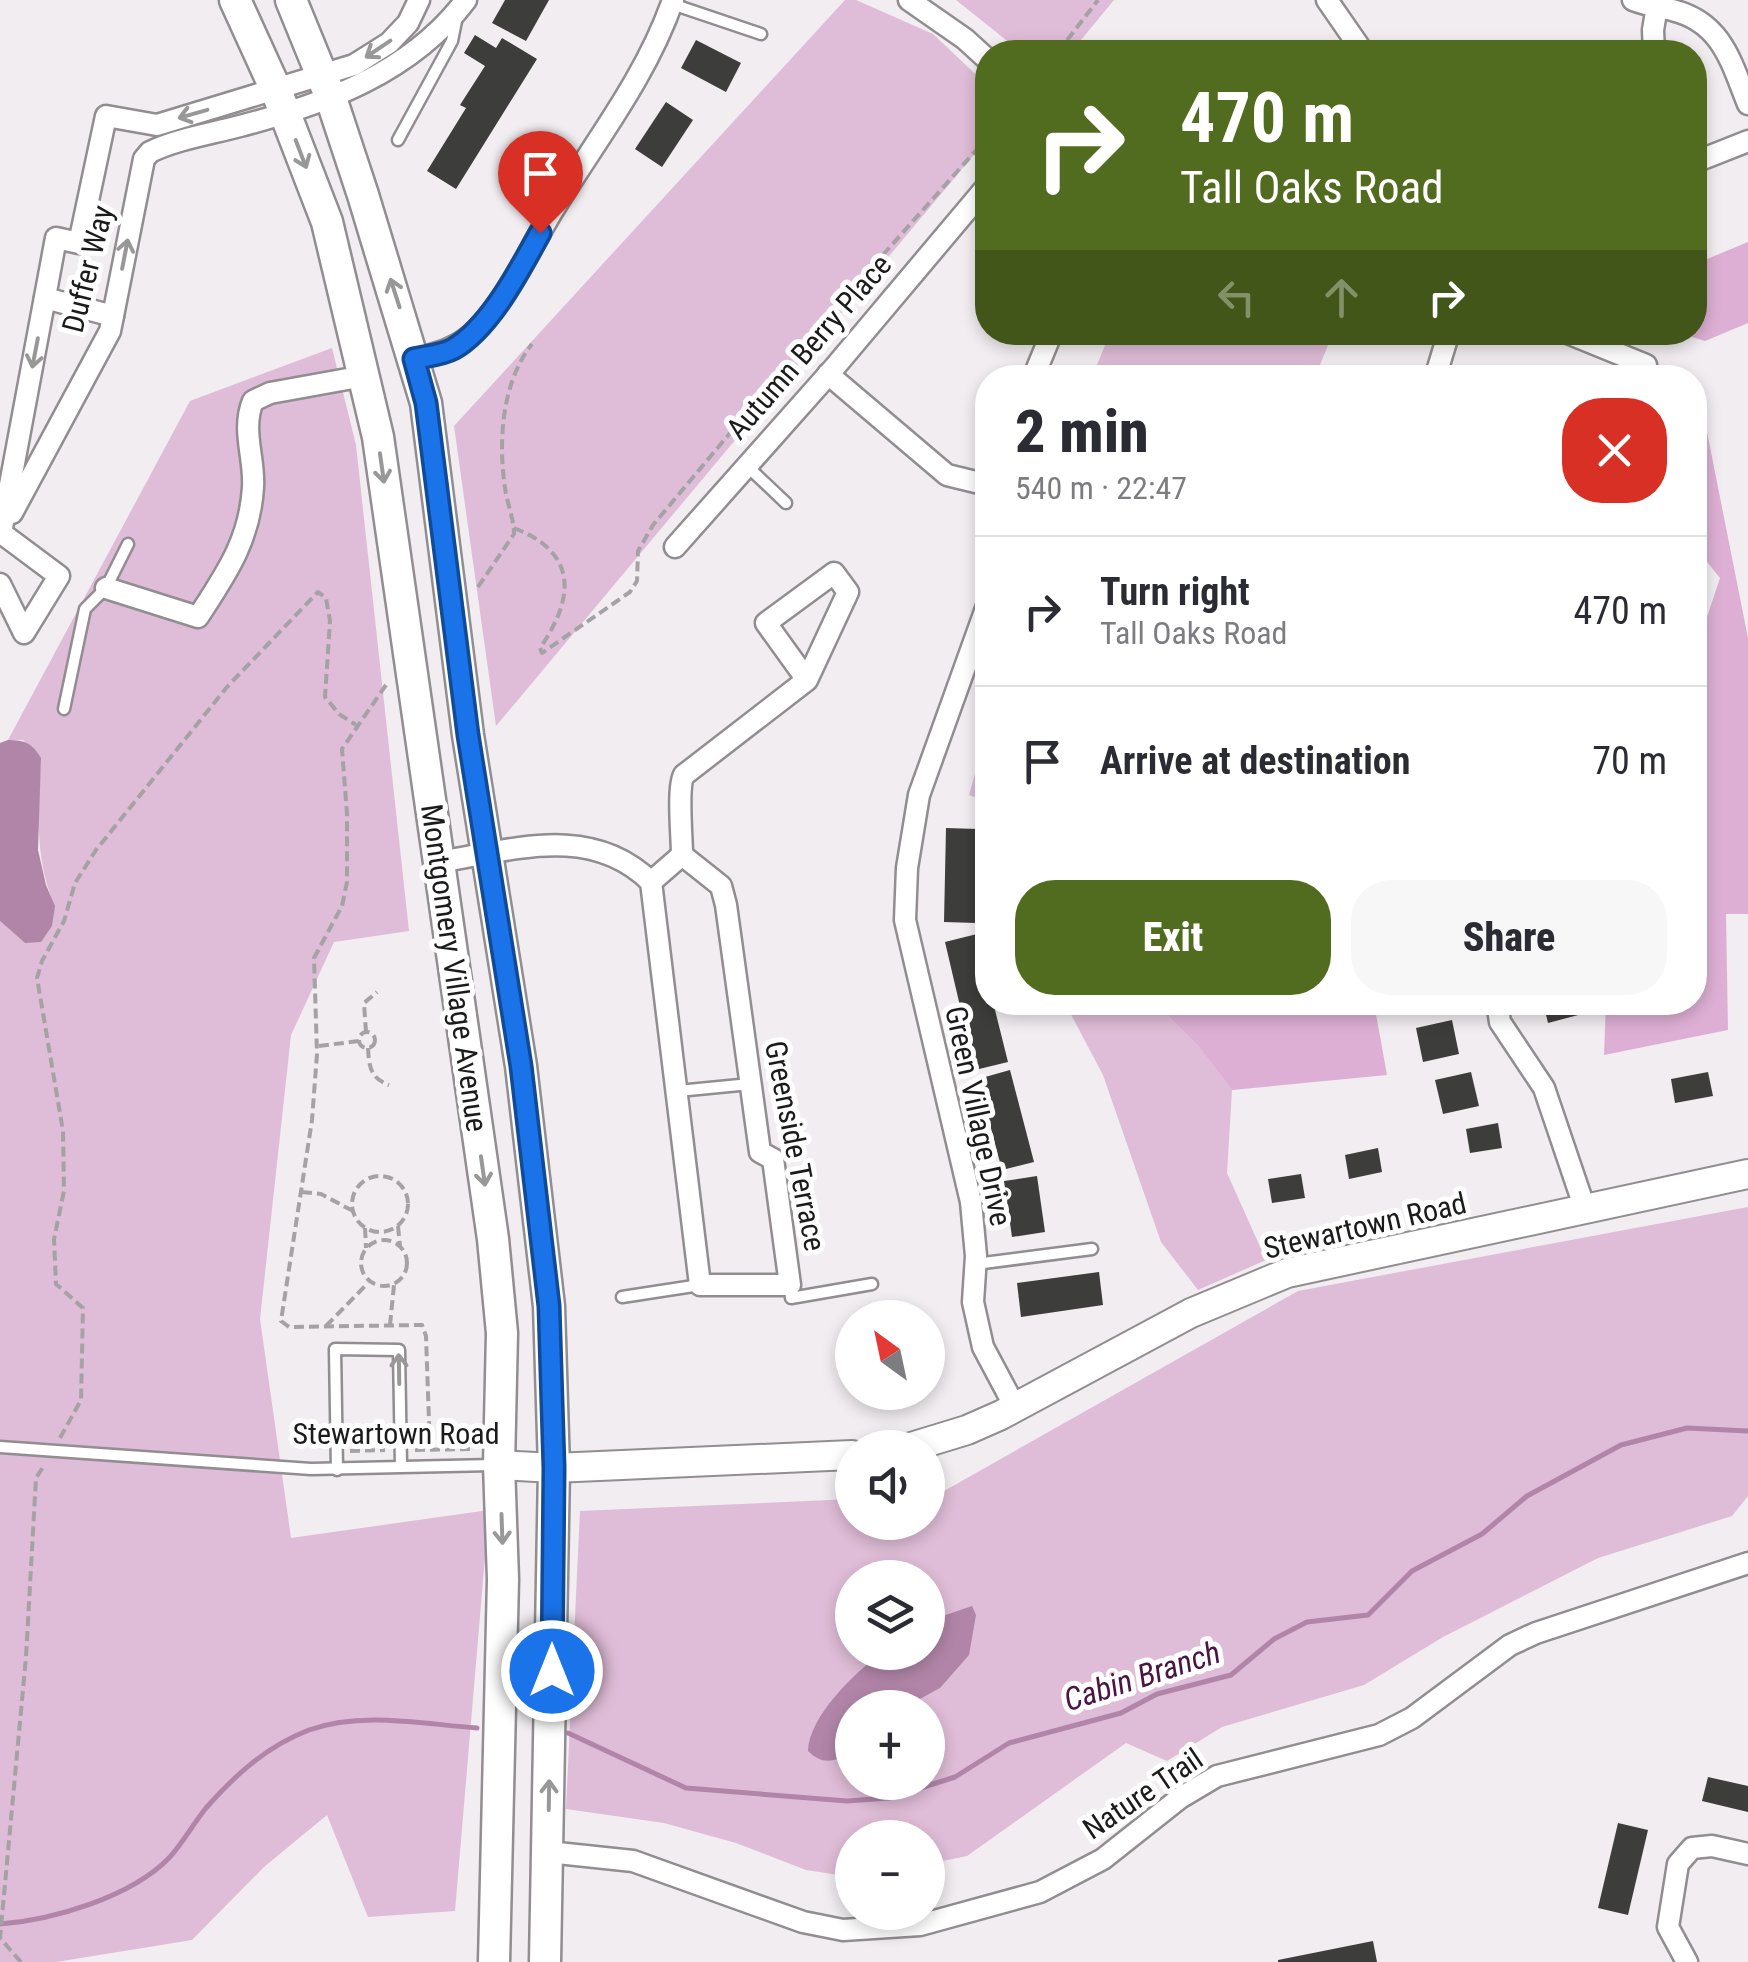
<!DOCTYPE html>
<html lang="en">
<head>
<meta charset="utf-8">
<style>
	body { margin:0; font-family:"Roboto Condensed",sans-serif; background:#f7f7f7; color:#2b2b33; height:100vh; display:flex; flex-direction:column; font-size:38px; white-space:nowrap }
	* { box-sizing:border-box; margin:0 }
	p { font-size:32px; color:#7c7c81 }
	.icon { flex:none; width:55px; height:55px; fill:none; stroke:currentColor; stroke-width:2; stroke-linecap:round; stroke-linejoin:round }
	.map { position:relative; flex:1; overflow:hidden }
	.drawer { position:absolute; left:975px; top:365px; width:732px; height:650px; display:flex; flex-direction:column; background:#fff; border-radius:40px; box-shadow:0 5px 15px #0003 }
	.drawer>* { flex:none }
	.top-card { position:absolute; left:975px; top:40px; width:732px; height:305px; border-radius:40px; box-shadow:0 5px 15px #0003; background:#526c1f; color:#fff; overflow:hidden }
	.needle { width:65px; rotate:327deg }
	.fabs { position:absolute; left:835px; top:1300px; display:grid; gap:20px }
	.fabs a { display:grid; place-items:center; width:110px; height:110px; border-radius:50%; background:#fff; box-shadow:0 5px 15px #0003; font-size:50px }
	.pin { position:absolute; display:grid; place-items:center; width:85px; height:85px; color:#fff; margin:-102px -42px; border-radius:50% 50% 50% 0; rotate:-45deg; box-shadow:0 0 10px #0007 }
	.pin .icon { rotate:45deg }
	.me { position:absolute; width:110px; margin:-55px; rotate:0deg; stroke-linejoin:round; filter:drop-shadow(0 0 8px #0008) }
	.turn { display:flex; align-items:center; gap:35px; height:210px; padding:0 40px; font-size:45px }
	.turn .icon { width:130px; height:130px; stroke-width:2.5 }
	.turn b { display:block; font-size:70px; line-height:85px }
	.lanes { display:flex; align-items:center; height:95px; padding:0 40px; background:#0003; justify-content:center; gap:50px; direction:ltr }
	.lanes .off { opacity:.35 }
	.round { display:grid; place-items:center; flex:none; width:105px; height:105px; border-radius:40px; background:#f7f7f7 }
	.overview { display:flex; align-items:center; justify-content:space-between; height:170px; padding:0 40px }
	h1 { font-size:60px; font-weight:800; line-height:75px }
	.button { display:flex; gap:20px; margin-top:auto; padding:20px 40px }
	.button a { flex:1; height:115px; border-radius:40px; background:#526c1f; color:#fff; font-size:40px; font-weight:800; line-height:115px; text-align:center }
	.button a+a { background:#f7f7f7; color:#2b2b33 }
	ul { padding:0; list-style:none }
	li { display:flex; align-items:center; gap:30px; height:150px; padding:0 40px; border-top:2px solid #e1e1e2 }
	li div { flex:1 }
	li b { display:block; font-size:38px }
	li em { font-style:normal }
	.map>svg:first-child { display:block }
	.green { fill:#dfbcd7; fill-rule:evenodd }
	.forest { fill:#ddafd4 }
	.water { fill:#b185a8 }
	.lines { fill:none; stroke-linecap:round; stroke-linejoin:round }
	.stream { stroke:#b185a8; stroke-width:5 }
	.building { fill:#3d3e3b }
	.service-casing { stroke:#918d90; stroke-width:15 }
	.minor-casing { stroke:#918d90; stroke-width:25 }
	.tertiary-casing { stroke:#918d90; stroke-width:32 }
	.secondary-casing { stroke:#918d90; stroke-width:35 }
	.path { stroke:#a5a2a5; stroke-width:4; stroke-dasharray:10 5; stroke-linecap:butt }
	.service { stroke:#fff; stroke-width:10 }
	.minor { stroke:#fff; stroke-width:20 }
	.tertiary { stroke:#fff; stroke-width:28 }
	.secondary { stroke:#fff; stroke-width:30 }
	.oneway { stroke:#999899 }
	.route-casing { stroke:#114b97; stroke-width:25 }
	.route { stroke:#1a73e8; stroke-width:18 }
	.labels { text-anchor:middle; stroke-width:10; stroke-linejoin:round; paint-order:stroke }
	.street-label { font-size:30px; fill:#1c1b1c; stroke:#fff }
	.water-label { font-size:32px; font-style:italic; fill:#4a1443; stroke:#fff }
</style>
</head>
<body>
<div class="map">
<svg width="1748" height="1962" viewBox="0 0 1748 1962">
	<rect width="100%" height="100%" fill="#f1edf0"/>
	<g class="green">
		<polygon points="845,0 856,0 933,34 987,85 987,139 496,726 454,426"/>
		<polygon points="956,0 1114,0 1071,52 1021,52"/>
		<polygon points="1110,333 1110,332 1333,333 1315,377 1092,377"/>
		<path d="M332,348L356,445L409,931L334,942L291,1035L260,1319L291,1538L489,1510L455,1911L368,1917L327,1815L264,1867L192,1940L56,1962H0V921L25,943L55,907C34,858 38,810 41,758L23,740H8L190,401Z"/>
		<polygon points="987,730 987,802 969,795"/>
		<polygon points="1065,1003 1155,1003 1199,1047 1232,1090 1227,1173 1266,1260 1198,1290 1161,1242 1103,1075"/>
		<path d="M1748,1207V1496L1732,1516L1598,1558L1443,1637L1364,1685L1222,1727L1167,1761L1126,1743L967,1856L928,1864V1838H852V1877L806,1870L736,1843L664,1823L566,1809L580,1511L852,1499V1522H928V1496L937,1495L1298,1291ZM852,1578H928V1652H852ZM852,1708H928V1782H852Z"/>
	</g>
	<g class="forest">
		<polygon points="1748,242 1748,323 1705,341 1679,333 1695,332 1695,264"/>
		<polygon points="1706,427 1748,638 1748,914 1726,914 1728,1030 1604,1055 1606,1003 1695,1002 1695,653 1720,578 1695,547 1695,428"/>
		<polygon points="1155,1003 1374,1003 1387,1075 1232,1090 1199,1047"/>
	</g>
	<g class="water">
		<path d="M8,740C25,740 32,743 41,758L38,850L46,885L55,906L52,926L41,942L25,943L0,921V743Z"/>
		<path d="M972,1606L976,1615L969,1655L940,1688L905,1707L852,1708V1750C837,1762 823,1766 808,1751C809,1716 855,1673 881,1653L928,1652V1621Z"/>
	</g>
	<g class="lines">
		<g class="stream">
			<polyline points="568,1733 686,1788 847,1801 889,1798 955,1777 1009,1743 1121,1713 1157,1694 1231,1675 1274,1639 1307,1622 1368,1615 1412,1571 1482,1534 1527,1496 1621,1445 1687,1428 1748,1431"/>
			<path d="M0,1924C53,1920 131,1897 169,1858C183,1843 193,1824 206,1808C235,1775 267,1746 309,1730C362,1711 422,1724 477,1728"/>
		</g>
	</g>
	<g class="building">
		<polygon points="505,0 549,0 526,41 492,23"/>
		<polygon points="475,35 496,48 502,38 537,59 456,189 427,171 466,108 460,105 485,66 464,53"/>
		<polygon points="696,40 741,63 726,92 681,68"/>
		<polygon points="666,102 693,120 662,167 635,149"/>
		<polygon points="946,828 978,829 976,923 944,922"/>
		<polygon points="977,934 988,978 988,1002 993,1002 1008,1062 975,1070 945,942"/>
		<polygon points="1543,1002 1579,1002 1582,1014 1548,1023"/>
		<polygon points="1452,1020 1459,1054 1423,1062 1416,1028"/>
		<polygon points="1010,1070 1034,1162 1002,1170 978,1079"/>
		<polygon points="1471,1072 1479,1106 1443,1114 1435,1080"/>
		<polygon points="1708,1072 1713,1096 1675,1103 1671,1079"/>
		<polygon points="1498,1123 1502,1148 1470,1153 1466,1129"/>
		<polygon points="1378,1148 1382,1172 1349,1179 1345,1155"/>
		<polygon points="1301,1174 1305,1198 1272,1203 1268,1179"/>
		<polygon points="1037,1176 1045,1232 1012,1237 1004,1181"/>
		<polygon points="1099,1272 1103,1305 1021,1317 1017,1283"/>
		<polygon points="1708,1777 1748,1786 1748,1812 1702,1801"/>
		<polygon points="1618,1823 1648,1830 1628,1915 1598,1908"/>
		<polygon points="1373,1941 1377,1962 1278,1962 1278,1960"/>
	</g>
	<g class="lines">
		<defs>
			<g id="service">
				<polyline points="672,4 761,34"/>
				<polyline points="398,140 452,41 457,16"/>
				<polyline points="747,466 786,503"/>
				<polyline points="64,709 85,609 106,588 128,544"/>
				<polyline points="678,1091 750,1084"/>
				<polyline points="976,1264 1092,1249"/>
				<polyline points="790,1286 791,1298 872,1284"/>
				<polyline points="622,1297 700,1285"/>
				<polyline points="0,1447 311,1469 493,1465"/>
				<polyline points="337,1470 335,1349 399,1350 401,1466"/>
			</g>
			<g id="minor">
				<polyline points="909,0 965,39 988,60"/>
				<polyline points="1327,0 1363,52"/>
				<path d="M1633,0C1646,5 1658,7 1672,10C1722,22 1731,62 1748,104"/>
				<polyline points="1654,52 1653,30 1658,0"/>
				<polyline points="1695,162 1748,141"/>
				<polyline points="45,298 113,316"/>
				<polyline points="1565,332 1646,365"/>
				<path d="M414,359C435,354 453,350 470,336C508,302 528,250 555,207C597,139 646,77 673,0"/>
				<polyline points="828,374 947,475 988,485"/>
				<polyline points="1033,378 1052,332"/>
				<polyline points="1435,378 1449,332"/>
				<path d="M12,513L110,331L144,159L150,152C177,139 210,134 240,126C325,104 411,73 466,0"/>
				<polyline points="0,532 59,576 24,633 0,584"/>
				<polyline points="1,533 56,238 79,243 106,116 157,125 354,65 389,43 408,23 419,0"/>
				<polyline points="675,547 834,368 988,185"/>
				<path d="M106,588L198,617C226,574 250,540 253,487C255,458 241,430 253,401L270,393L364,376"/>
				<polyline points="988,603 919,795 907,868 905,920 971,1202 976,1256 973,1302 983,1347 1015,1407"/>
				<path d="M438,862C513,850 591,823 651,882L700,1285H790L773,1159L760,1152L726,905L721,886L682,855C682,837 677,787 684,775L807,680L766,623L834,573L848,592L807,680"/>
				<polyline points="651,882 682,855"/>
				<polyline points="1497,1002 1500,1022 1544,1088 1585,1209"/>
				<polyline points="548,1852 633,1861 803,1922 843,1930 920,1925 1040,1892 1103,1859 1180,1798 1217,1776 1379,1735 1412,1718 1510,1645 1536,1633 1748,1563"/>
				<polyline points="1687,1962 1668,1927 1678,1864 1692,1848 1712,1846 1748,1854"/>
			</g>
			<g id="tertiary">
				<polyline points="908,1448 967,1430 1001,1415 1191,1313 1287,1273 1748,1174"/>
				<polyline points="499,1465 554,1468 852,1455"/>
			</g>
			<g id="secondary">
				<polyline points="235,0 276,90 327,222 378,437 493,1239 502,1333 499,1465 503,1579 494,1962"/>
				<polyline points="291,0 331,98 363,195 426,403 468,735 521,1066 549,1306 554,1468 545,1962"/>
			</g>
		</defs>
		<use href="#service" class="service-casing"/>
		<use href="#minor" class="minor-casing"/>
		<use href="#tertiary" class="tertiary-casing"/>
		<use href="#secondary" class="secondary-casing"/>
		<g class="path">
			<polyline points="1058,52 1098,0"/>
			<path d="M514,528C579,553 574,599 540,648L542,653L630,592L637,581L638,551L653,525L823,322L988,137"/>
			<path d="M478,587L514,534C514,519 507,503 505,488C498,440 502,382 532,344"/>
			<polyline points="386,685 342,749 347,814 347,882 342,906 314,958 317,1054 312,1120 281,1321 289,1327 422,1325 426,1336 430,1450"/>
			<polyline points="366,1032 364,1003 377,992"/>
			<circle cx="367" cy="1040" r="8"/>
			<polyline points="319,1046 359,1041"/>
			<path d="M368,1048C369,1066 370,1078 389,1085"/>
			<circle cx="380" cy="1204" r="28"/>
			<polyline points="302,1192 321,1194 353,1211"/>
			<polyline points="398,1226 400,1246"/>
			<polyline points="365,1228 366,1248"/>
			<circle cx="384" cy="1263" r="23"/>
			<polyline points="390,1325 394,1285"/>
			<polyline points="326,1326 368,1283"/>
			<polyline points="60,1438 81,1400 83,1308 56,1284 54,1239 64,1191 63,1131 37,978 42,961 64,921 75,883 96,850 227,687 318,592 326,598 330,621 325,697 339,714 356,725"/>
			<polyline points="415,1450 475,1449"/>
			<polyline points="350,1451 385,1450"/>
			<polyline points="21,1962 0,1938 26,1657 36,1478 45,1464"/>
		</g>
		<use href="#service" class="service"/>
		<use href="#minor" class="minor"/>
		<use href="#tertiary" class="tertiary"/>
		<use href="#secondary" class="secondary"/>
	</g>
	<defs><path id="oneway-shaft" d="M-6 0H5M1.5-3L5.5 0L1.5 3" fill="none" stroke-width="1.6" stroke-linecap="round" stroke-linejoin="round" transform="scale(2.5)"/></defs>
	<g class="oneway">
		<use href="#oneway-shaft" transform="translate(378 49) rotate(146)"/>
		<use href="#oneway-shaft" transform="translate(193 114) rotate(164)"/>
		<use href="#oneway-shaft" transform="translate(301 154) rotate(69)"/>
		<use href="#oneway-shaft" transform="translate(125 254) rotate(-79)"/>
		<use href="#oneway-shaft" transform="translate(395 293) rotate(-108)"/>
		<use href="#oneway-shaft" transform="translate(35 353) rotate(101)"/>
		<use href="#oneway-shaft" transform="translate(382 468) rotate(82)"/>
		<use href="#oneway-shaft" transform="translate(483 1171) rotate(82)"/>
		<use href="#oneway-shaft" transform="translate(399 1369) rotate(-91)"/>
		<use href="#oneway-shaft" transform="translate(502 1529) rotate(88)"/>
		<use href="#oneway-shaft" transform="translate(549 1795) rotate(-89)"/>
	</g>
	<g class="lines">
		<defs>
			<path id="route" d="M540,233C520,269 490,328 453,349C442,355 426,356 414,359L426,403L468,735L521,1066L549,1306L554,1468L552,1671"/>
		</defs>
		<use href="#route" class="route-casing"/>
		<use href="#route" class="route"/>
	</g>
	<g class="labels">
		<g class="street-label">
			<text transform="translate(88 269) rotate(-76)" y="10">Duffer Way</text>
			<text transform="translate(809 347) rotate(-49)" y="10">Autumn Berry Place</text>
			<text transform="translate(454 968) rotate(82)" y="10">Montgomery Village Avenue</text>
			<text transform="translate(978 1116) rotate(78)" y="10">Green Village Drive</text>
			<text transform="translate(795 1146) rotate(79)" y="10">Greenside Terrace</text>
			<text transform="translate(1365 1226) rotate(-13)" y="10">Stewartown Road</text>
			<text x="396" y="1444">Stewartown Road</text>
			<text transform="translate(1143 1794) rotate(-34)" y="10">Nature Trail</text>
		</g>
		<g class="water-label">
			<text transform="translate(1142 1676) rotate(-18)" y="11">Cabin Branch</text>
		</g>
	</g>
</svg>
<div class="fabs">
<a><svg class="needle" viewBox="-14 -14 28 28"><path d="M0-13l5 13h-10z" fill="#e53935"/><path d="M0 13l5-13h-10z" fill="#7c7c81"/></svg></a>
<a><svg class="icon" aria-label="sound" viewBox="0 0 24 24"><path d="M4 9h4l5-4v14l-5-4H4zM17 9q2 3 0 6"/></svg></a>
<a><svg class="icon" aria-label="layers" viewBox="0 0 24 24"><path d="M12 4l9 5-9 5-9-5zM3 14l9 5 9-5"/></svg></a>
<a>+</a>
<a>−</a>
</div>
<div class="pin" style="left:540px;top:233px;background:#d93025"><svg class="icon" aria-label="arrive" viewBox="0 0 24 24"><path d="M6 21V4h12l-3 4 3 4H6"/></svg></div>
<svg class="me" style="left:552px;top:1671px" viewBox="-20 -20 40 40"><circle r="17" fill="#1a73e8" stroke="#fff" stroke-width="3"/><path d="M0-11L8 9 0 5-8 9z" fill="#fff"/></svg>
<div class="top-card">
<div class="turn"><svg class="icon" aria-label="right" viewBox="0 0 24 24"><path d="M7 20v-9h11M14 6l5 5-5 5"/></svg><div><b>470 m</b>Tall Oaks Road</div></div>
<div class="lanes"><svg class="icon off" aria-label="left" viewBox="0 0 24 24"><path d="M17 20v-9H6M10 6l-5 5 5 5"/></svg><svg class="icon off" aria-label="ahead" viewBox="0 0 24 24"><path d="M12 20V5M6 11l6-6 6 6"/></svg><svg class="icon" aria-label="right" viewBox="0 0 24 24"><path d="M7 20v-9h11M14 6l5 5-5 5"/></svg></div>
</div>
<section class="drawer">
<div class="overview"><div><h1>2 min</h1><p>540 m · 22:47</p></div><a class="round" style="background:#d93025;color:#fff"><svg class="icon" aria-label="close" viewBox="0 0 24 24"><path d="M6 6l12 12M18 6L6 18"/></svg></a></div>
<ul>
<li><svg class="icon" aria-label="right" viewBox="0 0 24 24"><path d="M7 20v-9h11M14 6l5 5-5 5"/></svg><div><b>Turn right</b><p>Tall Oaks Road</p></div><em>470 m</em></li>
<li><svg class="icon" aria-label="arrive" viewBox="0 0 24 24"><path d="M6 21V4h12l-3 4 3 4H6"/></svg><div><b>Arrive at destination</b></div><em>70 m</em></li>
</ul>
<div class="button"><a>Exit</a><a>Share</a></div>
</section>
</div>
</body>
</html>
